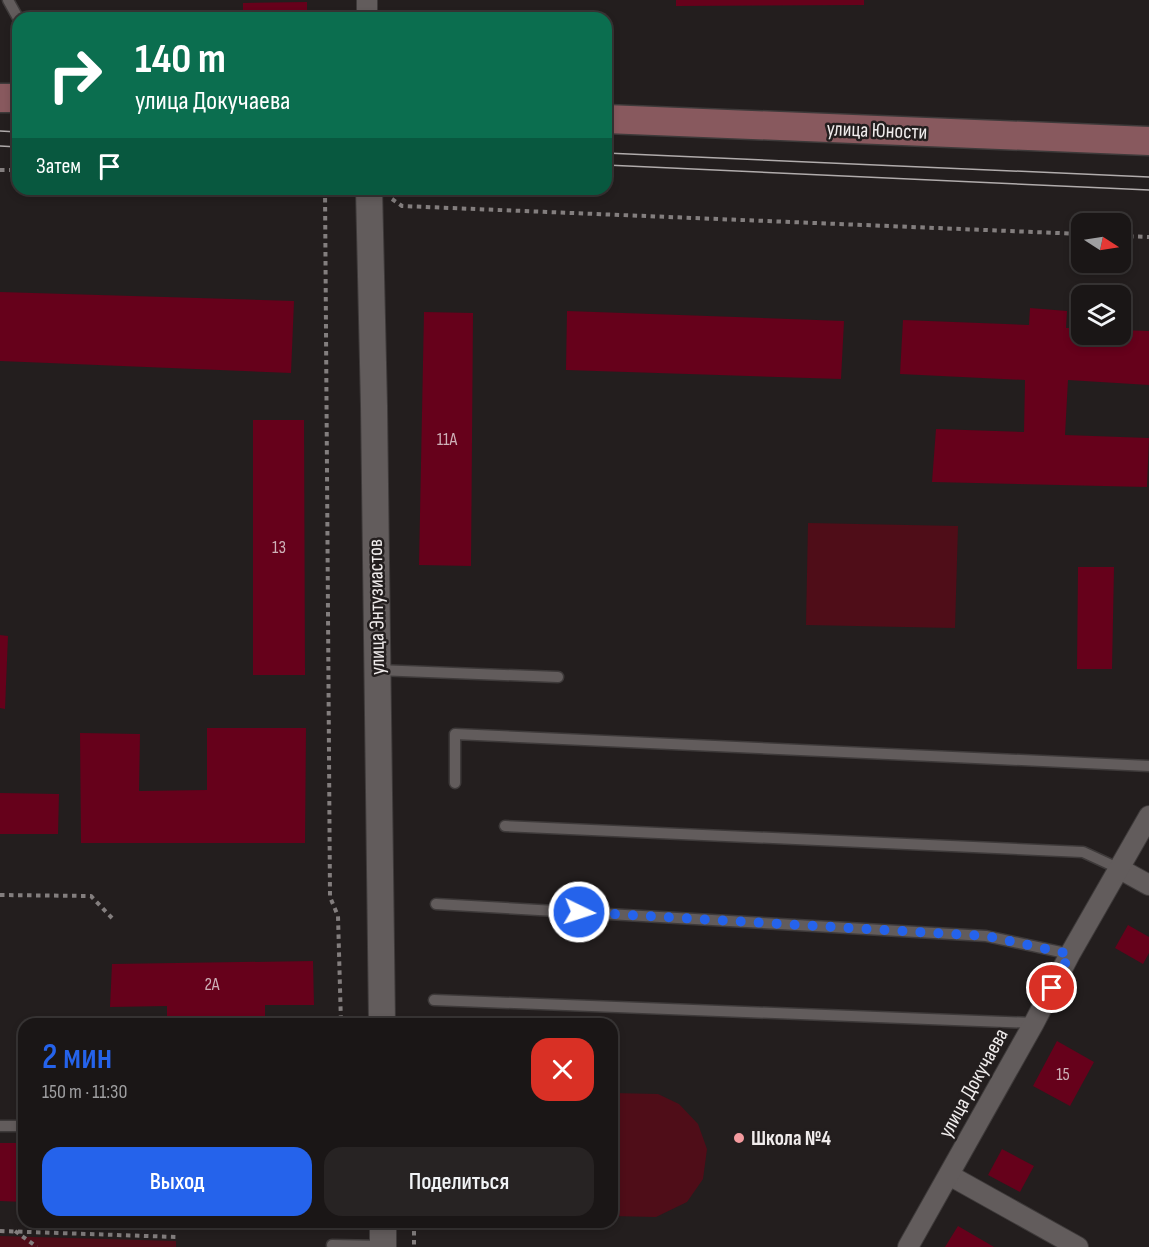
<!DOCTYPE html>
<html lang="ru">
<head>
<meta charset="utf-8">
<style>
	body { margin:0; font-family:"Sofia Sans Condensed",sans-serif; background:#272323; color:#f1f3f6; height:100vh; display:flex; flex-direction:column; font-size:22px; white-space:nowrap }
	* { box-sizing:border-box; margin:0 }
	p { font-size:20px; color:#9f9fa1 }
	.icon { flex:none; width:33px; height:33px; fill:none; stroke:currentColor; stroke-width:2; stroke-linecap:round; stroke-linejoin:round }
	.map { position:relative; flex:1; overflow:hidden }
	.sheet { position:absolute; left:18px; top:1018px; width:600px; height:210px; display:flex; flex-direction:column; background:#1a1616; border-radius:18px; box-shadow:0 3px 9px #0003,0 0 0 2px #383535 }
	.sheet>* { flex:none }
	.banner { position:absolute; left:12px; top:12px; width:600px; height:183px; border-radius:18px; box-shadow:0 3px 9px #0003,0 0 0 2px #383535; background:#0b6e4f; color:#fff; overflow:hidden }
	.needle { width:39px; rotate:102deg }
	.controls { position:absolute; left:1071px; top:213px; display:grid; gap:12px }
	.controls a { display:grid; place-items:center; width:60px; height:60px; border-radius:12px; background:#1a1616; box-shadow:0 3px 9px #0003,0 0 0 2px #383535; font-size:30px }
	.pin { position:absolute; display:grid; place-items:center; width:51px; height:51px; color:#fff; margin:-26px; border:3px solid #fff; border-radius:50%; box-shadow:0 2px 6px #0007 }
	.me { position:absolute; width:66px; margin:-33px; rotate:94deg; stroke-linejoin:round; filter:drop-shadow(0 0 4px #0008) }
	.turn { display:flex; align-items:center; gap:21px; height:126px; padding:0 24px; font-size:27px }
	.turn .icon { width:78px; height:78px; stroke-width:2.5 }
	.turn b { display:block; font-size:42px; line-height:51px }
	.then { display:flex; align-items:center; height:57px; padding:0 24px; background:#0003; gap:12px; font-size:22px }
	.round { display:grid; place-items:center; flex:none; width:63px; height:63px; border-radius:18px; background:#272323 }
	.headline { display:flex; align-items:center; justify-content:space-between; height:102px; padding:0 24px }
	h1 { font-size:36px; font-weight:600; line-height:45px; color:#2563eb }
	.action { display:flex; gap:12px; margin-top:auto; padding:12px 24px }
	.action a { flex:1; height:69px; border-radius:18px; background:#2563eb; color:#fff; font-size:24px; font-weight:600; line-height:69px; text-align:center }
	.action a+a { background:#272323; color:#f1f3f6 }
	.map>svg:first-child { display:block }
	.green { fill:#4f0d18 }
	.building { fill:#66011b }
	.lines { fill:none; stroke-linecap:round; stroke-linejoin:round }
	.service-casing { stroke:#3e3a3a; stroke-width:13 }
	.minor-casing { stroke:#3e3a3a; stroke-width:22 }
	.tertiary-casing { stroke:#3e3a3a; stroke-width:28 }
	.secondary-casing { stroke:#3e3a3a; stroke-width:31 }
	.path { stroke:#837e7e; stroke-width:4; stroke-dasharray:4.5 4.5; stroke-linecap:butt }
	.service { stroke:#625c5c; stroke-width:10 }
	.minor { stroke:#625c5c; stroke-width:20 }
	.tertiary { stroke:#625c5c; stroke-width:26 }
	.secondary { stroke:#88595e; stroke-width:28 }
	.tram { stroke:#b1acac; stroke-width:1.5 }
	.route { stroke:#2563eb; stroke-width:10; stroke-dasharray:0 18 }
	.poi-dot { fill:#f49b9f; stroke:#231e1e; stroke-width:2 }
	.labels { text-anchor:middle; stroke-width:5; stroke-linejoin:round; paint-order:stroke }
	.number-label { font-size:18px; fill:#ceb1b8 }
	.street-label { font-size:21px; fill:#f0ecec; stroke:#231e1e }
	.poi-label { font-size:21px; font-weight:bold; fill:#f0ecec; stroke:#231e1e; text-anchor:start }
</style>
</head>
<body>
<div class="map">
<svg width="1149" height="1247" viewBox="0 0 1149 1247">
	<rect width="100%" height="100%" fill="#231e1e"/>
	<g class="green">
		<polygon points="808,523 958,526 955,628 806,625"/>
		<polygon points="612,1093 658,1094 679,1104 698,1124 707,1149 703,1179 687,1202 656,1217 612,1216"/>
		<polygon points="0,1236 176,1241 176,1247 0,1247"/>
	</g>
	<g class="building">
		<polygon points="676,0 864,0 864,5 676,6"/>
		<polygon points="307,2 307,18 243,18 243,3"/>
		<polygon points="0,292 294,301 291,373 0,361"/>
		<polygon points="1030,308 1067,311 1066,328 1082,328 1082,334 1120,334 1120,330 1149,331 1149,385 1068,380 1065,435 1149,438 1147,487 932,482 936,429 1024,432 1025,380 900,374 903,320 1029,325"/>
		<polygon points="567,311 844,321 841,379 566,370"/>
		<polygon points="424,312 473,313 471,566 419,565"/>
		<polygon points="253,420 304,420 305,675 253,675"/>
		<polygon points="1078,567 1114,567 1112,669 1077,669"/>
		<polygon points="0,635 8,636 5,709 0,708"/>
		<polygon points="207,728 306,728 305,843 81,843 80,733 140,734 139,791 207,790"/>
		<polygon points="0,793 59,794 58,834 0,834"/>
		<polygon points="1128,925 1149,937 1149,953 1143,964 1115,948"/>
		<polygon points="313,961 314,1005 265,1005 265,1024 167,1024 167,1006 110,1007 112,964"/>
		<polygon points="1057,1041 1094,1062 1070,1106 1033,1086"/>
		<polygon points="0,1143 24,1143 24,1202 0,1201"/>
		<polygon points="1002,1149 1034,1166 1020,1192 988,1175"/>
		<polygon points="958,1226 994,1247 945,1247"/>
	</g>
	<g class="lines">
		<defs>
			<g id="service">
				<polyline points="8,0 18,18"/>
				<polyline points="377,670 558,677"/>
				<polyline points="455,783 455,734 1149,766"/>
				<polyline points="505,826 1083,852 1120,869"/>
				<polyline points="436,904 986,936 1070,954"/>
				<polyline points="434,1000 1034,1023"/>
				<polyline points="0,1126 24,1126"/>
				<polyline points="332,1245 383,1246"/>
			</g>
			<g id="minor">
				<polyline points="367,0 367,18"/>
				<polyline points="1120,869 1149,885"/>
				<polyline points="949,1175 1078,1247"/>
				<polyline points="908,1247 1034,1023 1070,954 1149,816"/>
			</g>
			<g id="tertiary">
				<polyline points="369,189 374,406 382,1024"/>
				<polyline points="383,1222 383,1247"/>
			</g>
			<g id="secondary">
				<polyline points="0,98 18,98"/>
				<polyline points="606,119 1149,141"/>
			</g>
		</defs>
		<use href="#service" class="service-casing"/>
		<use href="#minor" class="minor-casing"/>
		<use href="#tertiary" class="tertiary-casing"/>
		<use href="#secondary" class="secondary-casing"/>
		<g class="path">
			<polyline points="0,170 18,170"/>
			<polyline points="325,189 330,897 338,916 341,1024"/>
			<polyline points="392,199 402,206 1082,234"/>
			<polyline points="1120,236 1149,237"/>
			<polyline points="0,895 91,896 112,918"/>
			<polyline points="345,1222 345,1231"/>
			<polyline points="414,1222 414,1247"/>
			<polyline points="0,1231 176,1237"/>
			<polyline points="15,1231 37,1247"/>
		</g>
		<use href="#service" class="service"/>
		<use href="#minor" class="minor"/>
		<use href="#tertiary" class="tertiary"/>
		<use href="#secondary" class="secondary"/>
		<g class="tram">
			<polyline points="0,131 18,132"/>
			<polyline points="0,146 18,147"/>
			<polyline points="606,153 1149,177"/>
			<polyline points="606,165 1149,190"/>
		</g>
	</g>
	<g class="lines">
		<polyline class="route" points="579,912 986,936 1070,954 1052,988"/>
	</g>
	<circle class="poi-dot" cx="739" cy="1138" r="6"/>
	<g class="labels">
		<g class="number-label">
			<text x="447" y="445">11А</text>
			<text x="279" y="553">13</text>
			<text x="212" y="990">2А</text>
			<text x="1063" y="1080">15</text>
		</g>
		<g class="street-label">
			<text transform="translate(877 130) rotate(2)" y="7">улица Юности</text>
			<text transform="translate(376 607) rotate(-91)" y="7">улица Энтузиастов</text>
			<text transform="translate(973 1083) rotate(-61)" y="7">улица Докучаева</text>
		</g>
		<g class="poi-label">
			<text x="751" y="1145">Школа №4</text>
		</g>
	</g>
</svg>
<div class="controls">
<a><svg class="needle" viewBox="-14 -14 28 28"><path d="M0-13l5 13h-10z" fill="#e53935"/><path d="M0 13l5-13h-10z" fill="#9f9fa1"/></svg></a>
<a><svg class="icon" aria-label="layers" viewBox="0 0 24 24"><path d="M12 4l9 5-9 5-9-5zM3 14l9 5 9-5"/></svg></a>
</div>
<div class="pin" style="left:1052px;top:988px;background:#d93025"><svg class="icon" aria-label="arrive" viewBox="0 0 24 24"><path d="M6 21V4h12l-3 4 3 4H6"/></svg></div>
<svg class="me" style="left:579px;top:912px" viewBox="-20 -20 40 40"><circle r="17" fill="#2563eb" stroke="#fff" stroke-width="3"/><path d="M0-11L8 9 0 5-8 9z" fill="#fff"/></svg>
<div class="banner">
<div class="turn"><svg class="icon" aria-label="right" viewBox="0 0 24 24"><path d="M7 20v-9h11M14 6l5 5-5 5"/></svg><div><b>140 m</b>улица Докучаева</div></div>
<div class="then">Затем<svg class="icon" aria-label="arrive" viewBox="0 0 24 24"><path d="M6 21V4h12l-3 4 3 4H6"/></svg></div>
</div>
<section class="sheet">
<div class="headline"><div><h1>2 мин</h1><p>150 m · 11:30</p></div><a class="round" style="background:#d93025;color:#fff"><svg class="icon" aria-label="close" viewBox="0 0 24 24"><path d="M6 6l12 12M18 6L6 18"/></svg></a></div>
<div class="action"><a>Выход</a><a>Поделиться</a></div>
</section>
</div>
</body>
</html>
